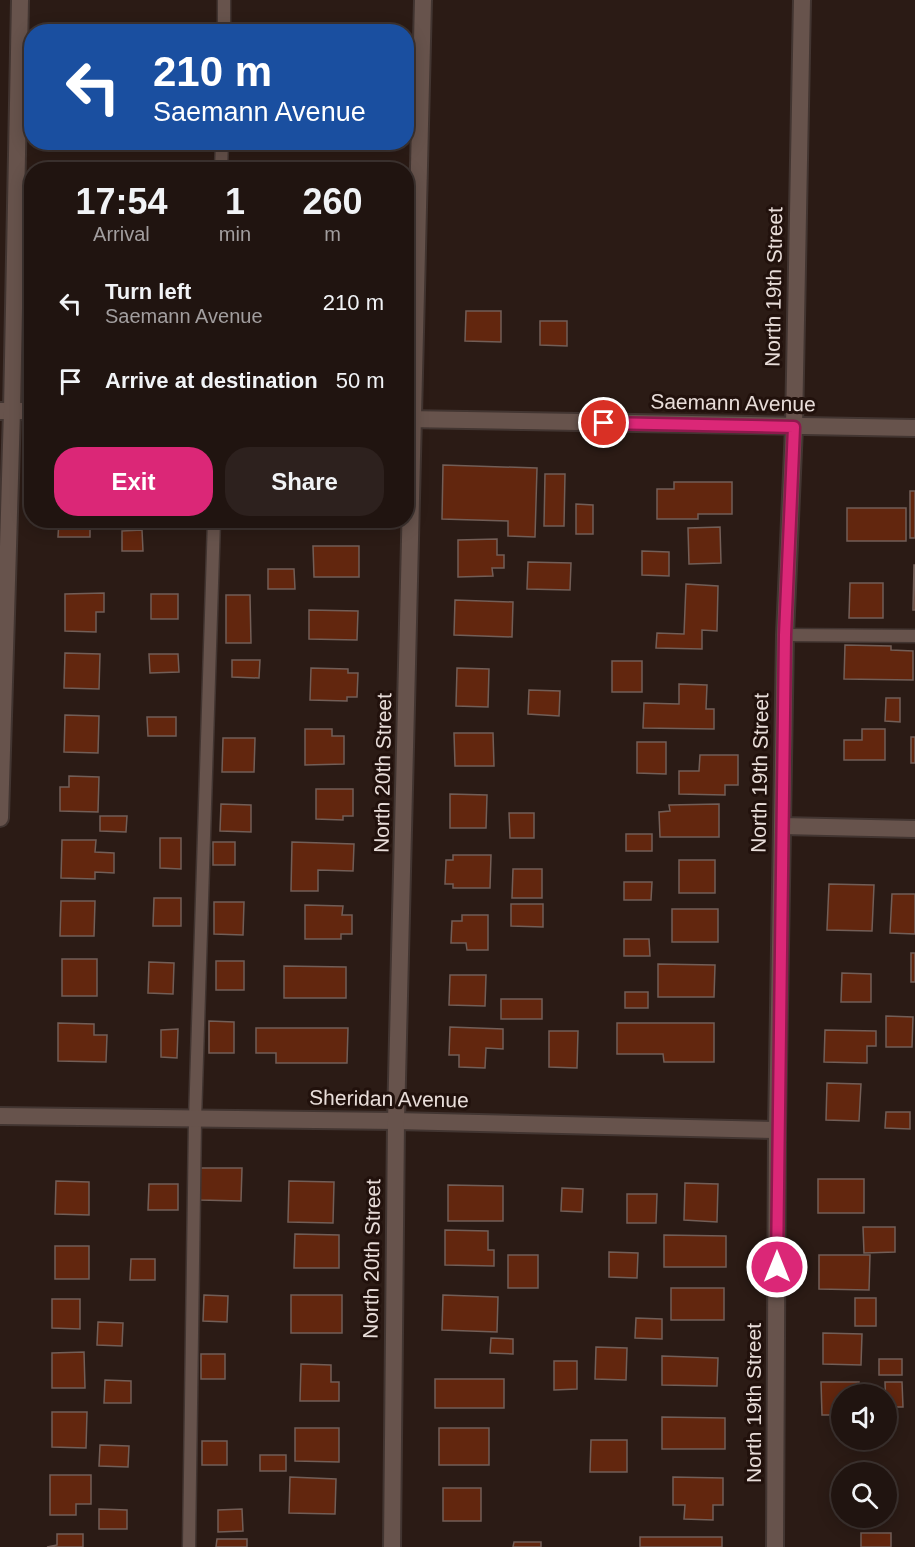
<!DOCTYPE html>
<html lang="en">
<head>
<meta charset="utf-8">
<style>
	body { margin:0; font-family:Helvetica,sans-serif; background:#2d211e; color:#f1f3f6; height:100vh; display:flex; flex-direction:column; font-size:22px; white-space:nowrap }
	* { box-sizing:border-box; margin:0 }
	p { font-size:20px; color:#a29e9f }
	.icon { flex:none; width:33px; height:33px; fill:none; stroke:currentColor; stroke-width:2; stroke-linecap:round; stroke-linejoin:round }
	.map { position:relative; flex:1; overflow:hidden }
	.sheet { position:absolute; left:24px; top:162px; width:390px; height:366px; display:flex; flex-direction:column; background:#201410; border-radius:24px; box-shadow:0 3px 15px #0003,0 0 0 2px #3d3330 }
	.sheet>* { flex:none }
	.top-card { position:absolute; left:24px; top:24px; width:390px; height:126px; border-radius:24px; box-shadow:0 3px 15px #0003,0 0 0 2px #3d3330; background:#1a4fa0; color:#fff; overflow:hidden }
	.fabs { position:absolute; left:831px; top:1384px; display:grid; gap:12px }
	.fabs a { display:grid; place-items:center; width:66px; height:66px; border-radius:50%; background:#201410; box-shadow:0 3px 15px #0003,0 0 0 2px #3d3330; font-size:30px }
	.pin { position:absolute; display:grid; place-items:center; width:51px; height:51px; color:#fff; margin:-26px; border:3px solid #fff; border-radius:50%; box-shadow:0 2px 6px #0007 }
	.me { position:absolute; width:66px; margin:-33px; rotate:0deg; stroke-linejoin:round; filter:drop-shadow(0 0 4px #0008) }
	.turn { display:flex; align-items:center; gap:21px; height:126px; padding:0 30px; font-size:27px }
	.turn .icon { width:78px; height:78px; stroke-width:2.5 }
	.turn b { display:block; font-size:42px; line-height:51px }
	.eta { display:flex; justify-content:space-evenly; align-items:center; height:102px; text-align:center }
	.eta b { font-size:36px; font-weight:700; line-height:42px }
	.button { display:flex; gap:12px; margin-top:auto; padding:12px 30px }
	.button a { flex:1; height:69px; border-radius:24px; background:#db2777; color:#fff; font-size:24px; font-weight:700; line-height:69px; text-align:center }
	.button a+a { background:#2d211e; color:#f1f3f6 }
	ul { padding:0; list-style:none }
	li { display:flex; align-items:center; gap:18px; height:78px; padding:0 30px }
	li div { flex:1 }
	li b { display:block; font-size:22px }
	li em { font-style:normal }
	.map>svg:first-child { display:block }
	.building { fill:#62260e; stroke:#725e57; stroke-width:1.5 }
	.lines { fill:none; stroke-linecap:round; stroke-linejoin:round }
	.service-casing { stroke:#423531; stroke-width:15 }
	.minor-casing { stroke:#423531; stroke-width:20 }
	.service { stroke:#67534c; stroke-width:12 }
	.minor { stroke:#67534c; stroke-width:16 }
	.route-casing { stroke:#8e194d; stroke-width:15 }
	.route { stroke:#db2777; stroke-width:10 }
	.labels { text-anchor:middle; stroke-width:6; stroke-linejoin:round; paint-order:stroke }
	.street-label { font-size:21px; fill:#e8ddd9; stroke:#21110c }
</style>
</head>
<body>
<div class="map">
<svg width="915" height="1547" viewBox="0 0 915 1547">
	<rect width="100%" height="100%" fill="#2b1b15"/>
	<g class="building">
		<polygon points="466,311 501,311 501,342 465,341"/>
		<polygon points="540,321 567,321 567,346 540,345"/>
		<polygon points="443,465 537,468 535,537 508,536 508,521 442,519"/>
		<polygon points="545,474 565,474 564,526 544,526"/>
		<polygon points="674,482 732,482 732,514 698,514 698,519 657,519 657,489 674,489"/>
		<rect x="910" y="491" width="5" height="47"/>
		<polygon points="576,504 593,505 593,534 576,534"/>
		<rect x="847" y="508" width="59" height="33"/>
		<polygon points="59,520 90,520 90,537 58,537"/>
		<polygon points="223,520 328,520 328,529 223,527"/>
		<polygon points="720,527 721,563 689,564 688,528"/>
		<polygon points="142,530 143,551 122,551 122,531"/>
		<polygon points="497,539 497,555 504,555 504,568 492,568 493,576 458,577 458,540"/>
		<polygon points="313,546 359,546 359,577 314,577"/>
		<polygon points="642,551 669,552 669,576 642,575"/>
		<polygon points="528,562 571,563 570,590 527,589"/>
		<polygon points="914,565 915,565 915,610 913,610"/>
		<polygon points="268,569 294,569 295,589 268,589"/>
		<polygon points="850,583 883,583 883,618 849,618"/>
		<polygon points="686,584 718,586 717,631 702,630 702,649 656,648 657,633 684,634"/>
		<polygon points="104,593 104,612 96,612 96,632 65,631 65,594"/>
		<rect x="151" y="594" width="27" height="25"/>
		<polygon points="226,595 250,595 251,643 226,643"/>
		<polygon points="455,600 513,602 512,637 454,635"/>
		<polygon points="309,610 358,611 357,640 309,639"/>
		<polygon points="845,645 891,646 891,650 913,651 913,680 844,679"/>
		<polygon points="65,653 100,654 99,689 64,688"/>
		<polygon points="149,654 178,654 179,672 150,673"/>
		<polygon points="232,660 260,660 259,678 232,677"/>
		<rect x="612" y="661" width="30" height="31"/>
		<polygon points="311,668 348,669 348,673 358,673 357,697 347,697 347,701 310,700"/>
		<polygon points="457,668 489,669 488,707 456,706"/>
		<polygon points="679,684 707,685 706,709 714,709 714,729 643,728 644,703 679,704"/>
		<polygon points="529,690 560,691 559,716 528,714"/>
		<polygon points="886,698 900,698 900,722 885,721"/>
		<polygon points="65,715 99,716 98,753 64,752"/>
		<polygon points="147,717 176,717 176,736 148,736"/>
		<polygon points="305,729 332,729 332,736 344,736 344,764 305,765"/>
		<polygon points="862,729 885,729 885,760 844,760 844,740 862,740"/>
		<polygon points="454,733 493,733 494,766 455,766"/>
		<rect x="911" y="737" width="4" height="26"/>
		<polygon points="223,738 255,738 254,772 222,772"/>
		<polygon points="637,742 666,742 666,774 637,773"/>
		<polygon points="700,755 738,755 738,785 725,785 725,795 679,794 679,771 699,771"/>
		<polygon points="69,776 99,777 98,812 60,811 60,787 69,787"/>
		<polygon points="316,789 353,789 353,816 343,816 343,820 316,819"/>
		<polygon points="450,794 487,795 486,828 450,828"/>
		<polygon points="221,804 251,805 251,832 220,831"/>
		<polygon points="719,804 719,837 660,837 659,812 670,811 669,805"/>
		<polygon points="509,813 534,813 534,838 510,838"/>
		<polygon points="100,816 127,816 126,832 100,831"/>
		<rect x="626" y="834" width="26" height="17"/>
		<polygon points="160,838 181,838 181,869 160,868"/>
		<polygon points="62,840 96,840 95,852 114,853 114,873 95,872 95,879 61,878"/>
		<rect x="213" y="842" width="22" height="23"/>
		<polygon points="292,842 354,844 353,871 318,870 318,891 291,891"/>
		<polygon points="453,855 491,855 490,888 453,888 453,884 445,884 446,860 453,860"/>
		<rect x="679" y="860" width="36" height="33"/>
		<polygon points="513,869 542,869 542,898 512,898"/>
		<polygon points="624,882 652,882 651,900 624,900"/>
		<polygon points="829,884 874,885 872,931 827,930"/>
		<polygon points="892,894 915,894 915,934 890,933"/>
		<polygon points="154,898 181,898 181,926 153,926"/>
		<polygon points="61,901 95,901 94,936 60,936"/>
		<polygon points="214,902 244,902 243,935 214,934"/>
		<polygon points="511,904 543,904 543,927 511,926"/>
		<polygon points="305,905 343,906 342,915 352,915 352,934 341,934 341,939 305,939"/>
		<rect x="672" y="909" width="46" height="33"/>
		<polygon points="462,915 488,915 488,950 467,950 466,943 451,943 452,921 462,921"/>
		<polygon points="624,939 649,939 650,956 624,956"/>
		<rect x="911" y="953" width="4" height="29"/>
		<rect x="62" y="959" width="35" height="37"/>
		<rect x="216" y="961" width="28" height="29"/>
		<polygon points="149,962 174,963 173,994 148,993"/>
		<polygon points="658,964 715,965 714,997 658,997"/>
		<polygon points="284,966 346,967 346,998 284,998"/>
		<polygon points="842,973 871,974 871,1002 841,1002"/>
		<polygon points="450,975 486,975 485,1006 449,1005"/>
		<rect x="625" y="992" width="23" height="16"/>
		<rect x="501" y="999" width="41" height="20"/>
		<polygon points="886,1016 913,1017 912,1047 886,1047"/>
		<polygon points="209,1021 234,1022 234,1053 209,1053"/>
		<polygon points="58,1023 94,1024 94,1035 107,1035 106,1062 58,1061"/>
		<polygon points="617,1023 714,1023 714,1062 664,1062 663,1054 617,1054"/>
		<polygon points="450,1027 503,1029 503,1049 486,1048 485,1068 459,1067 459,1055 449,1055"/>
		<polygon points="256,1028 348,1028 347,1063 276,1063 276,1053 256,1053"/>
		<polygon points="178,1029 177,1058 161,1057 161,1030"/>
		<polygon points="825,1030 876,1031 876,1046 867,1046 867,1063 824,1062"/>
		<polygon points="549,1031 578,1031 577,1068 549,1067"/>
		<polygon points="827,1083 861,1084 859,1121 826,1120"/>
		<polygon points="886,1112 910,1112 910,1129 885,1128"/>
		<polygon points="200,1168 242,1168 241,1201 200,1200"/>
		<rect x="818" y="1179" width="46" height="34"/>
		<polygon points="56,1181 89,1182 89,1215 55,1214"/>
		<polygon points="289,1181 334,1182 333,1223 288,1222"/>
		<polygon points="685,1183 718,1184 717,1222 684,1220"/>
		<polygon points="149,1184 178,1184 178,1210 148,1210"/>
		<polygon points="448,1185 503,1186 503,1221 448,1221"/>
		<polygon points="562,1188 583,1189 582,1212 561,1211"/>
		<polygon points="627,1194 657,1194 656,1223 627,1223"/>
		<polygon points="863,1227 895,1227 895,1252 864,1253"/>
		<polygon points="445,1230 488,1231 488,1250 494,1250 494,1266 445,1265"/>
		<polygon points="295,1234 339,1235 339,1268 294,1268"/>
		<polygon points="664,1235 726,1236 726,1267 664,1267"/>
		<rect x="55" y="1246" width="34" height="33"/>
		<polygon points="609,1252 638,1253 637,1278 609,1277"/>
		<rect x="508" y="1255" width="30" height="33"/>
		<polygon points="819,1255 870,1255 869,1290 819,1289"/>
		<polygon points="131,1259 155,1259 155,1280 130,1280"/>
		<rect x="671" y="1288" width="53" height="32"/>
		<polygon points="204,1295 228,1296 227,1322 203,1321"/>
		<rect x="291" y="1295" width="51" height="38"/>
		<polygon points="443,1295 498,1297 497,1332 442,1330"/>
		<rect x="855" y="1298" width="21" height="28"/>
		<polygon points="52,1299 80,1299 80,1329 52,1328"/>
		<polygon points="636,1318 662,1319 662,1339 635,1338"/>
		<polygon points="98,1322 123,1323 122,1346 97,1345"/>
		<polygon points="823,1333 862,1334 861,1365 823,1364"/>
		<polygon points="491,1338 513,1339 513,1354 490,1353"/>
		<polygon points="596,1347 627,1348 626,1380 595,1379"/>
		<polygon points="84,1352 85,1388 52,1388 52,1353"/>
		<rect x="201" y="1354" width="24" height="25"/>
		<polygon points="662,1356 718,1358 717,1386 662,1385"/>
		<rect x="879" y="1359" width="23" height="16"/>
		<polygon points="554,1361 577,1361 577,1389 554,1390"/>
		<polygon points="301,1364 331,1365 331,1382 339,1382 339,1401 300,1401"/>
		<rect x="435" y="1379" width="69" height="29"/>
		<polygon points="105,1380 131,1381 131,1403 104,1403"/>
		<polygon points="821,1382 859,1382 859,1395 842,1395 842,1415 822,1415"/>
		<polygon points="885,1382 902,1382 903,1407 886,1407"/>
		<polygon points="52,1412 87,1412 86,1448 52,1447"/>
		<polygon points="662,1417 725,1418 725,1449 662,1449"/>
		<polygon points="295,1428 339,1428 339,1462 295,1461"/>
		<rect x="439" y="1428" width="50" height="37"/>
		<polygon points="591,1440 627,1440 627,1472 590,1472"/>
		<rect x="202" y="1441" width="25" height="24"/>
		<polygon points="100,1445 129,1446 128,1467 99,1466"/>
		<rect x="260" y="1455" width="26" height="16"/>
		<polygon points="50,1475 91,1475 91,1504 76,1504 76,1515 50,1515"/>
		<polygon points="290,1477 336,1479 335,1514 289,1513"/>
		<polygon points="673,1477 723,1478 723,1505 713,1505 713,1520 684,1519 685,1505 673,1505"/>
		<rect x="443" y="1488" width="38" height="33"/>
		<polygon points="99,1509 127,1510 127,1529 99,1529"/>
		<polygon points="242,1509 243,1531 218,1532 218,1510"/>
		<rect x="861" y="1533" width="30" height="14"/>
		<polygon points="57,1534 83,1534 83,1547 47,1547 57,1545"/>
		<rect x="640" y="1537" width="82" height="10"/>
		<polygon points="217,1539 247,1539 247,1547 216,1547"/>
		<polygon points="514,1542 541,1542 541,1547 513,1547"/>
	</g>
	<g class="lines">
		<defs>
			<g id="service">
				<polyline points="224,32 224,0"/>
				<polyline points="221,170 222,142"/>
				<polyline points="785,635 915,636"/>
				<polyline points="189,1547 195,1120 214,520"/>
			</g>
			<g id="minor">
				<polyline points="0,411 32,411"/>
				<polyline points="406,419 915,428"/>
				<polyline points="0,818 12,411 20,0"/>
				<polyline points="782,826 915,829"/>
				<polyline points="0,1116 396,1121 777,1130"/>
				<polyline points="392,1547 396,1121 423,0"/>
				<polyline points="775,1547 777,1130 782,826 785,635 794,427 802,0"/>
			</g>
		</defs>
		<use href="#service" class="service-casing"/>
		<use href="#minor" class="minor-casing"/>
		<use href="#service" class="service"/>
		<use href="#minor" class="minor"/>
	</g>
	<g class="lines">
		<defs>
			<polyline id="route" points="604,423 794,427 785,635 777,1267"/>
		</defs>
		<use href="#route" class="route-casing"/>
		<use href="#route" class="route"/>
	</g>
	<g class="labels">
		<g class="street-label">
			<text transform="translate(774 287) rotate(-89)" y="7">North 19th Street</text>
			<text transform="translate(733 403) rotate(1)" y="7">Saemann Avenue</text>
			<text transform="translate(383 773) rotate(-89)" y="7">North 20th Street</text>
			<text transform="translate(760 773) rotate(-89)" y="7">North 19th Street</text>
			<text transform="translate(389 1099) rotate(1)" y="7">Sheridan Avenue</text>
			<text transform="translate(372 1259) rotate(-89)" y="7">North 20th Street</text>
			<text transform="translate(754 1403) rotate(-90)" y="7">North 19th Street</text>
		</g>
	</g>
</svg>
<div class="fabs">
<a><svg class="icon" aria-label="sound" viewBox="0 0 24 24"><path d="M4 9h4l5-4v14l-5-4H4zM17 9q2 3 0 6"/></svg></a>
<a><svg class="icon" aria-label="search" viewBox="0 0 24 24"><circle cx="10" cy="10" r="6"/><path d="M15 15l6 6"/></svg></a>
</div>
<div class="pin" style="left:604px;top:423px;background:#d93025"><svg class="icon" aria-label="arrive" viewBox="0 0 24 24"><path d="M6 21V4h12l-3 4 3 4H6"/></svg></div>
<svg class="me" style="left:777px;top:1267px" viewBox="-20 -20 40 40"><circle r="17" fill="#db2777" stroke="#fff" stroke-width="3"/><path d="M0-11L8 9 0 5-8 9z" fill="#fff"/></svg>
<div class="top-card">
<div class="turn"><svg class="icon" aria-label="left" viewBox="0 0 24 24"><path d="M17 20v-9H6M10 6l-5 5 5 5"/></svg><div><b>210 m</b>Saemann Avenue</div></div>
</div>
<section class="sheet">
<div class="eta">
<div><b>17:54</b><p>Arrival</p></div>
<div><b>1</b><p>min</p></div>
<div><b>260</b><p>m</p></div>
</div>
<ul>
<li><svg class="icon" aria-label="left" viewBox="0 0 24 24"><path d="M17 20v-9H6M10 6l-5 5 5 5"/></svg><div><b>Turn left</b><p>Saemann Avenue</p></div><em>210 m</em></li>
<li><svg class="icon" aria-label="arrive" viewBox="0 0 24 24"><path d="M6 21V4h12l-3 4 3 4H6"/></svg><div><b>Arrive at destination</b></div><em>50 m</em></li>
</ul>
<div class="button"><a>Exit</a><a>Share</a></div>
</section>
</div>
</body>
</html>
